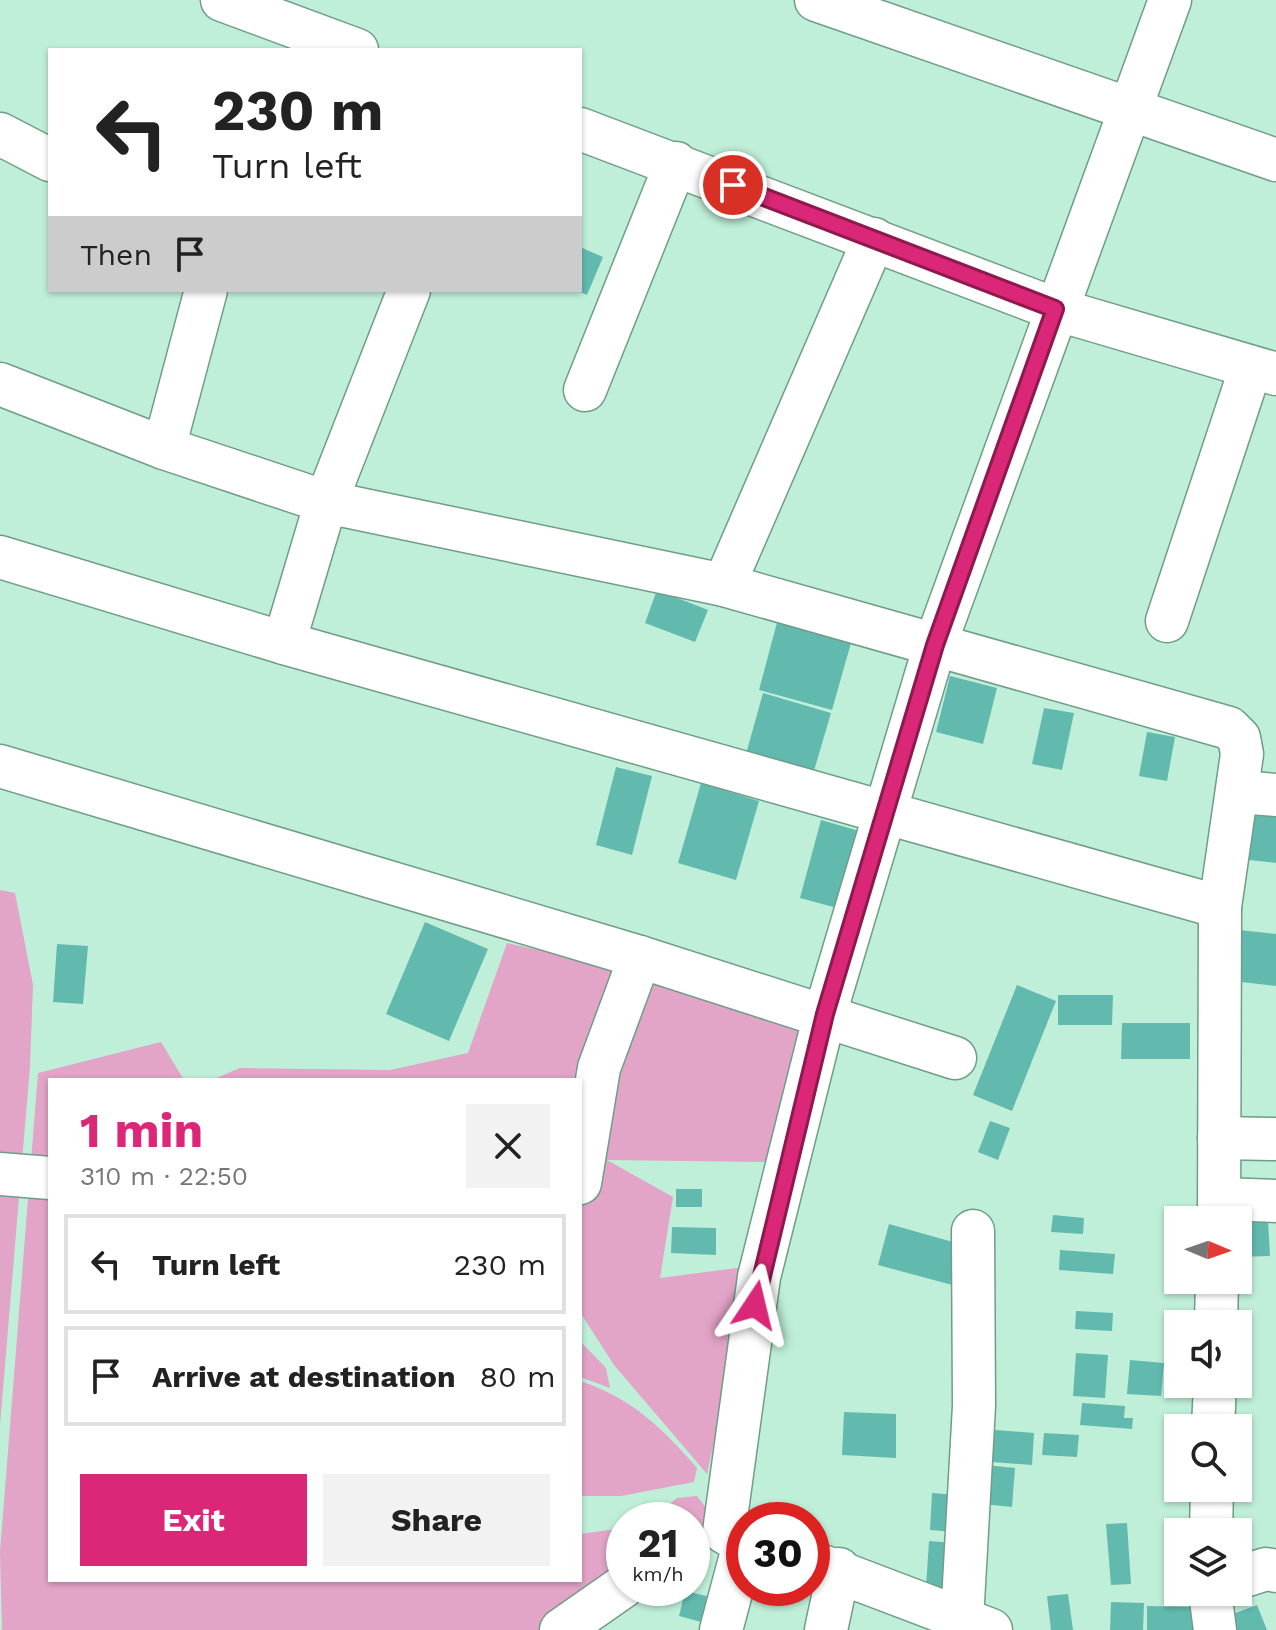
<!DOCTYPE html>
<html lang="en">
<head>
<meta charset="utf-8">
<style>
	body { margin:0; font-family:"Work Sans",sans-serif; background:#f2f2f2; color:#222; height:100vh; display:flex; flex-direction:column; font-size:30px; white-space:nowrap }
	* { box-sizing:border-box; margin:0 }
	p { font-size:26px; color:#767676 }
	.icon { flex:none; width:44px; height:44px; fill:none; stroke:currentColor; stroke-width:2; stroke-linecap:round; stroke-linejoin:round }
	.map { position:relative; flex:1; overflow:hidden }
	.drawer { position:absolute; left:48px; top:1078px; width:534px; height:504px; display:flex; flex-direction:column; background:#fff; border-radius:0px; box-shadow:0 2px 6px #0004 }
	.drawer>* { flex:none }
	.hud { position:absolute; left:48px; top:48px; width:534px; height:244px; border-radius:0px; box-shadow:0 2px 6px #0004; background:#fff; color:#222; overflow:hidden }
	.needle { width:52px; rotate:92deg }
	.tools { position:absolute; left:1164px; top:1206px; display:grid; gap:16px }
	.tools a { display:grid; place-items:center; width:88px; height:88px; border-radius:0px; background:#fff; box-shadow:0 2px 6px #0004; font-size:40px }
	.speed { position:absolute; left:606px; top:1502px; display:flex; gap:16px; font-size:40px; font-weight:700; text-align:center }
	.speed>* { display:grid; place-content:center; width:104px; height:104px; border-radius:50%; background:#fff; box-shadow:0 2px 6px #0004; line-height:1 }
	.speed small { font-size:20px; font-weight:400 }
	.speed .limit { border:12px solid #d22; background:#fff; color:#111 }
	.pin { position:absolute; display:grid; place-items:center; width:68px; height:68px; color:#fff; margin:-34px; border:4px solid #fff; border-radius:50%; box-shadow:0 2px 8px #0007 }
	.me { position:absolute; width:88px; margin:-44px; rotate:10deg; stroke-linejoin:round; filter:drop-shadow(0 0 6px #0008) }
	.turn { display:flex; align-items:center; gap:28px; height:168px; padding:0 32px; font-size:36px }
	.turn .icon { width:104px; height:104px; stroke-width:2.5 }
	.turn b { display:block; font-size:56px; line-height:68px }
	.then { display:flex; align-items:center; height:76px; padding:0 32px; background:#0003; gap:16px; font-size:30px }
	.round { display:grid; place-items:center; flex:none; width:84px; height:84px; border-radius:0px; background:#f2f2f2 }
	.head { display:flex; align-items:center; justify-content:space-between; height:136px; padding:0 32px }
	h1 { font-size:48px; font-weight:700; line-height:60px; color:#db2777 }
	.action { display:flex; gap:16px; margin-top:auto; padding:16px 32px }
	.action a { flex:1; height:92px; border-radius:0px; background:#db2777; color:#fff; font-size:32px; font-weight:700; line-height:92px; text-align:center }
	.action a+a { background:#f2f2f2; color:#222 }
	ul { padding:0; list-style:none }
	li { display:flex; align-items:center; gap:24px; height:100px; margin:0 16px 12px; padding:0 16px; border:4px solid #e0e0e0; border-radius:0px }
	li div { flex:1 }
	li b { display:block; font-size:30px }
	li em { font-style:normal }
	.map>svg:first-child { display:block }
	.green { fill:#e2a4c7 }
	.building { fill:#62baaf }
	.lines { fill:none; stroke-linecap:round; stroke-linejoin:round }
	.minor-casing { stroke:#6f9d88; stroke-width:45 }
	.minor { stroke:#fff; stroke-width:42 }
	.route-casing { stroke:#8e194d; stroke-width:20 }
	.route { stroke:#db2777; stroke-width:14 }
</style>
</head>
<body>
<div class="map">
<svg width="1276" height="1630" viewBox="0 0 1276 1630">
	<rect width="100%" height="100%" fill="#bfefd8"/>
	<g class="green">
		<polygon points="0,890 15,893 33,985 30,1066 0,1425"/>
		<polygon points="507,943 624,969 580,1080 212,1080 240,1068 390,1070 468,1053"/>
		<polygon points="660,973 819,1025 769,1162 607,1160 673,1197 660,1278 752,1266 707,1474 614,1365 580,1312 580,1214 608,1061 641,983"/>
		<polygon points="161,1042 184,1080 50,1080 50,1580 580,1580 580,1534 624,1528 624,1562 545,1630 2,1630 0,1552 38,1073"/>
		<polygon points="580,1341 606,1368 610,1388 580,1377"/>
		<path d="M580,1381C632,1398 662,1428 697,1468L694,1482L621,1496H580Z"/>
		<polygon points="697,1496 716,1521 692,1538 692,1520 651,1520 677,1498"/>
	</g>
	<g class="building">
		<polygon points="580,247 603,257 587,295 580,292"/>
		<polygon points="657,590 708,610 695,642 645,623"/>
		<polygon points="779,615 853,636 832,710 759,690"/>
		<polygon points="950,676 997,688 983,744 936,732"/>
		<polygon points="763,693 831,713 811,781 744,761"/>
		<polygon points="1044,708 1074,713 1062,770 1032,764"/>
		<polygon points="1147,732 1175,737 1167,781 1139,776"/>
		<polygon points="616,767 652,776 632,855 596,845"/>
		<polygon points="701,783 759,801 736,880 678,863"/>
		<polygon points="1246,797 1276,800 1276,863 1240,859"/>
		<polygon points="821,820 873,835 852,912 800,898"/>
		<polygon points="425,922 488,949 449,1041 386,1014"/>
		<polygon points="1239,930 1276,934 1276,986 1233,981"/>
		<polygon points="57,944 88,946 83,1004 53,1002"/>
		<polygon points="1017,985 1056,1001 1012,1111 973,1095"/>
		<polygon points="1058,995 1113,995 1112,1025 1058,1025"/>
		<polygon points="1122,1023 1190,1023 1190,1059 1121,1059"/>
		<polygon points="990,1121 1010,1128 998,1160 978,1152"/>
		<rect x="676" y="1189" width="26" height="18"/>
		<polygon points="1208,1208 1209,1220 1178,1220 1178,1243 1168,1243 1167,1209"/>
		<polygon points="1053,1215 1084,1218 1083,1234 1051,1232"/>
		<polygon points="1238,1220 1268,1220 1270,1256 1238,1257"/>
		<polygon points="889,1224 967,1246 956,1286 878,1265"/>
		<polygon points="672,1227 716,1228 716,1255 671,1253"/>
		<polygon points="1060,1250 1115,1254 1113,1274 1059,1270"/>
		<polygon points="1076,1311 1113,1313 1112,1331 1075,1329"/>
		<polygon points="1076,1353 1108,1355 1105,1398 1073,1396"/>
		<polygon points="1130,1360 1164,1363 1161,1396 1127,1394"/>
		<polygon points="1082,1403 1125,1406 1124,1418 1133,1418 1132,1429 1080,1425"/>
		<polygon points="844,1412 896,1414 896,1458 842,1455"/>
		<polygon points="995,1430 1034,1433 1032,1465 992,1462"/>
		<polygon points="1044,1433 1079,1435 1077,1457 1042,1455"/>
		<polygon points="986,1465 1015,1468 1012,1507 983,1504"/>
		<polygon points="932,1493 958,1495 955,1532 930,1530"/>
		<polygon points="1127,1523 1131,1584 1111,1585 1106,1524"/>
		<polygon points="929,1541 954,1543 951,1589 926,1587"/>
		<polygon points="744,1588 772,1588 771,1601 736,1597"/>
		<polygon points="685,1591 711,1597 705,1623 679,1616"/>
		<polygon points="1068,1594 1073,1630 1051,1630 1047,1596"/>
		<polygon points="1111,1602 1144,1603 1143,1630 1110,1630"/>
		<polygon points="1257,1605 1267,1630 1217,1630 1214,1621"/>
		<polygon points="1147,1606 1193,1607 1193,1630 1147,1630"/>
	</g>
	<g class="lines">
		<defs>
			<g id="minor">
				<polyline points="222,0 357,50"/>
				<polyline points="816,0 1276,160"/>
				<polyline points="580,129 1055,309 1276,374"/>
				<polyline points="0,134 50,160"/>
				<polyline points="874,239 724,585 1229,728 1239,738 1242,754 1220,907 1219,1220"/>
				<polyline points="409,290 326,502 724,585"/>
				<polyline points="0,384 164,448 326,502 284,643 1220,907"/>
				<polyline points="585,390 676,163"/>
				<polyline points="164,448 206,290"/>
				<polyline points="0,557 284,643"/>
				<polyline points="1167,621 1251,367"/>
				<polyline points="0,766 640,957 955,1058"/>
				<polyline points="1238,792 1276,795"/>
				<polyline points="1219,1138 1276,1139"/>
				<polyline points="0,1174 50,1178"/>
				<polyline points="580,1183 599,1068 640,957"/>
				<polyline points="1220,1199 1276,1201"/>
				<polyline points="1216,1324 1217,1280"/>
				<polyline points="1213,1428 1215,1384"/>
				<polyline points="1211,1532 1212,1488"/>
				<polyline points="812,1562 991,1630"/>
				<polyline points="1238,1578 1266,1569 1276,1571"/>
				<polyline points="1210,1592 1215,1630"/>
				<polyline points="962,1620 974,1406 973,1231"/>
				<polyline points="561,1630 624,1586"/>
				<polyline points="721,1630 744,1544 724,1532 759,1277 825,1014 935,645 1170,0"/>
				<polyline points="826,1630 839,1569"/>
			</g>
		</defs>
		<use href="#minor" class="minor-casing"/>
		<use href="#minor" class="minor"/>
	</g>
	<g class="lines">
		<defs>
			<polyline id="route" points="733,185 1055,309 935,645 825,1014 755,1305"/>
		</defs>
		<use href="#route" class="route-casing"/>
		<use href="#route" class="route"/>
	</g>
</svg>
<div class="tools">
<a><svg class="needle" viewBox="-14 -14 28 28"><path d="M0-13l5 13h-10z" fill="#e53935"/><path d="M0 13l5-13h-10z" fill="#767676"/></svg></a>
<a><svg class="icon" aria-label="sound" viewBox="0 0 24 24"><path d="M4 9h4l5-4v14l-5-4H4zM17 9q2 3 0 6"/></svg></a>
<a><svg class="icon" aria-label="search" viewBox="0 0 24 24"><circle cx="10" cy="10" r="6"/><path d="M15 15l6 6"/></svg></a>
<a><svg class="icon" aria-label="layers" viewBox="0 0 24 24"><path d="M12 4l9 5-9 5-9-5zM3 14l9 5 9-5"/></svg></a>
</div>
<div class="speed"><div>21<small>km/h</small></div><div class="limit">30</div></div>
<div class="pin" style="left:733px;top:185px;background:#d93025"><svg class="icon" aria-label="arrive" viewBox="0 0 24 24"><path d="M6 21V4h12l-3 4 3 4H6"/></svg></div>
<svg class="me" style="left:755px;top:1305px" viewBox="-20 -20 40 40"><path d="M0-17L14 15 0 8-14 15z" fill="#db2777" stroke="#fff" stroke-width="4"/></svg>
<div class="hud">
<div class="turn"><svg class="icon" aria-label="left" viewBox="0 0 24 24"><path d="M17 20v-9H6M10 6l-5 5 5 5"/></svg><div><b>230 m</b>Turn left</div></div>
<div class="then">Then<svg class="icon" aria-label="arrive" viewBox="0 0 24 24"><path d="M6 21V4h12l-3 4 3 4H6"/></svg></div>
</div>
<section class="drawer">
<div class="head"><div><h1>1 min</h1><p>310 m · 22:50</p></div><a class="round"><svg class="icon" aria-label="close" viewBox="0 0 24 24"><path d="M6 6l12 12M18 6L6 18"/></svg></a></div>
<ul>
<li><svg class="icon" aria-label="left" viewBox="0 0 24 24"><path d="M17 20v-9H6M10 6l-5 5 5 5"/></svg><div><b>Turn left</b></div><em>230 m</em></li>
<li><svg class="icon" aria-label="arrive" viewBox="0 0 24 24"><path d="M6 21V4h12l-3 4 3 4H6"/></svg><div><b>Arrive at destination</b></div><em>80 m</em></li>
</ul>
<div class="action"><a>Exit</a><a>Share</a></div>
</section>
</div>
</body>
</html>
